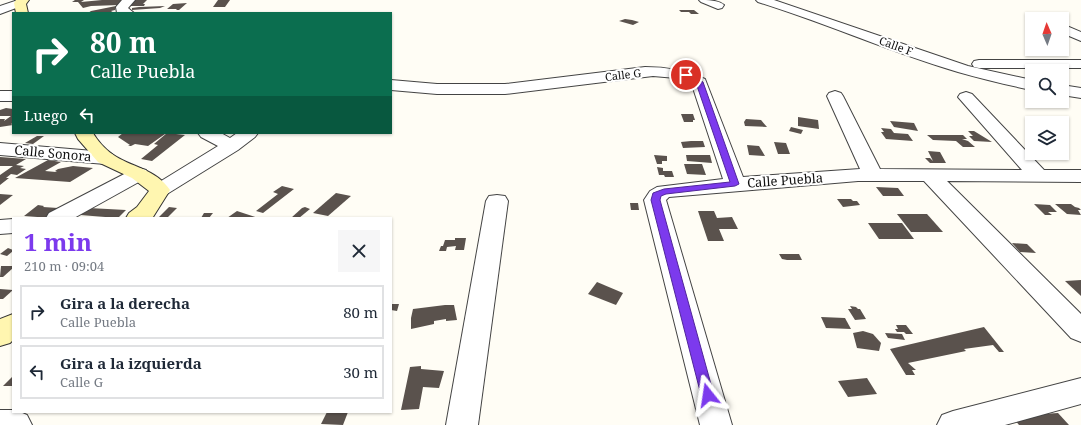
<!DOCTYPE html>
<html lang="es">
<head>
<meta charset="utf-8">
<style>
	body { margin:0; font-family:"Noto Serif",serif; background:#f6f6f7; color:#1f2937; height:100vh; display:flex; flex-direction:column; font-size:15px; white-space:nowrap }
	* { box-sizing:border-box; margin:0 }
	p { font-size:13px; color:#747a83 }
	.icon { flex:none; width:22px; height:22px; fill:none; stroke:currentColor; stroke-width:2; stroke-linecap:round; stroke-linejoin:round }
	.map { position:relative; flex:1; overflow:hidden }
	.details { position:absolute; left:12px; top:217px; width:380px; height:196px; display:flex; flex-direction:column; background:#fff; border-radius:0px; box-shadow:0 1px 3px #0004 }
	.details>* { flex:none }
	.banner { position:absolute; left:12px; top:12px; width:380px; height:122px; border-radius:0px; box-shadow:0 1px 3px #0004; background:#0b6e4f; color:#fff; overflow:hidden }
	.needle { width:26px; rotate:358deg }
	.fabs { position:absolute; left:1025px; top:12px; display:grid; gap:8px }
	.fabs a { display:grid; place-items:center; width:44px; height:44px; border-radius:0px; background:#fff; box-shadow:0 1px 3px #0004; font-size:20px }
	.pin { position:absolute; display:grid; place-items:center; width:34px; height:34px; color:#fff; margin:-17px; border:2px solid #fff; border-radius:50%; box-shadow:0 1px 4px #0007 }
	.me { position:absolute; width:44px; margin:-22px; rotate:345deg; stroke-linejoin:round; filter:drop-shadow(0 0 3px #0008) }
	.turn { display:flex; align-items:center; gap:14px; height:84px; padding:0 12px; font-size:18px }
	.turn .icon { width:52px; height:52px; stroke-width:2.5 }
	.turn b { display:block; font-size:28px; line-height:34px }
	.then { display:flex; align-items:center; height:38px; padding:0 12px; background:#0003; gap:8px; font-size:15px }
	.round { display:grid; place-items:center; flex:none; width:42px; height:42px; border-radius:0px; background:#f6f6f7 }
	.summary { display:flex; align-items:center; justify-content:space-between; height:68px; padding:0 12px }
	h1 { font-size:24px; font-weight:700; line-height:30px; color:#7c3aed }
	ul { padding:0; list-style:none }
	li { display:flex; align-items:center; gap:12px; height:54px; margin:0 8px 6px; padding:0 4px; border:2px solid #e0e1e3; border-radius:0px }
	li div { flex:1 }
	li b { display:block; font-size:15px }
	li em { font-style:normal }
	.map>svg:first-child { display:block }
	.building { fill:#5a524d }
	.lines { fill:none; stroke-linecap:round; stroke-linejoin:round }
	.minor-casing { stroke:#444; stroke-width:2 }
	.secondary-casing { stroke:#333; stroke-width:2 }
	.minor { fill:#fff; fill-rule:evenodd }
	.secondary { fill:#fff6b0; fill-rule:evenodd }
	.route { fill:#7c3aed; stroke:#51269a }
	.labels { text-anchor:middle; stroke-width:4; stroke-linejoin:round; paint-order:stroke }
	.far-street-label { font-size:11px; fill:#111; stroke:#fff }
	.street-label { font-size:13px; fill:#111; stroke:#fff }
</style>
</head>
<body>
<div class="map">
<svg width="1081" height="425" viewBox="0 0 1081 425">
	<rect width="100%" height="100%" fill="#fffdf5"/>
	<g class="building">
		<polygon points="75,0 84,0 81,2 102,0 123,0 119,5 91,6 83,8 78,2 72,2"/>
		<polygon points="133,0 147,0 143,4 145,4 144,6 128,6"/>
		<polygon points="218,0 230,0 225,7 213,7"/>
		<polygon points="187,3 179,10 176,10 177,9 167,9 173,4"/>
		<polygon points="116,6 115,10 111,11 114,13 108,12 88,13 91,11"/>
		<polygon points="165,6 160,8 132,10 132,8 139,7"/>
		<polygon points="679,10 694,10 699,14 691,14 689,12 681,12"/>
		<polygon points="625,19 632,20 639,22 633,25 619,21"/>
		<polygon points="6,108 13,109 12,111 13,111 13,123 11,124 13,125 0,127 0,119 5,119 4,121 11,116 0,116 0,110"/>
		<polygon points="681,114 693,114 695,120 693,120 693,122 684,122"/>
		<polygon points="798,117 818,120 819,129 798,126"/>
		<polygon points="746,119 761,120 767,127 745,126 744,122"/>
		<polygon points="890,121 914,123 918,131 894,127"/>
		<polygon points="791,127 803,130 801,134 789,131"/>
		<polygon points="881,128 891,129 894,133 908,134 913,141 886,139 881,132 884,132"/>
		<polygon points="968,131 974,131 992,142 974,141 969,136 973,136"/>
		<polygon points="123,133 161,133 165,134 148,146 135,144 131,146 128,146 130,145 118,137"/>
		<polygon points="167,133 185,135 152,161 141,159 158,145 154,144"/>
		<polygon points="927,135 963,135 967,139 962,139 968,141 975,147 963,147 956,141 933,140"/>
		<polygon points="37,136 44,136 33,144 25,143"/>
		<polygon points="691,141 703,141 705,147 683,148 681,142"/>
		<polygon points="774,142 786,143 790,154 778,154"/>
		<polygon points="747,145 759,146 765,156 749,155"/>
		<polygon points="928,151 940,152 946,163 930,163 925,158 930,158 933,161"/>
		<polygon points="654,155 667,156 667,161 662,161 662,164 657,164"/>
		<polygon points="686,155 710,155 712,163 687,161"/>
		<polygon points="0,157 26,159 16,165 24,166 20,168 26,169 17,175 11,174 6,178 9,178 0,185 0,175 13,166 0,166"/>
		<polygon points="48,160 61,162 45,171 56,172 57,172 55,171 58,169 73,166 93,168 70,182 15,178"/>
		<polygon points="684,164 702,164 706,175 687,174"/>
		<polygon points="657,167 663,168 663,171 672,171 674,177 665,177 664,175 659,175"/>
		<polygon points="282,186 294,189 263,213 256,211 278,194 273,192"/>
		<polygon points="876,187 898,188 904,196 883,196"/>
		<polygon points="336,193 351,196 328,216 313,213"/>
		<polygon points="0,194 13,195 0,205"/>
		<polygon points="837,199 851,199 853,201 857,201 860,205 843,207"/>
		<polygon points="630,203 638,203 639,210 631,210"/>
		<polygon points="1034,204 1050,205 1057,212 1048,212 1052,215 1045,215"/>
		<polygon points="1055,204 1071,204 1075,207 1079,208 1081,210 1078,210 1081,215 1067,214"/>
		<polygon points="38,205 44,206 43,207 58,208 54,211 51,218 24,216"/>
		<polygon points="169,207 177,208 167,218 158,218"/>
		<polygon points="305,207 310,209 299,218 291,218 302,208"/>
		<polygon points="89,208 126,210 118,218 80,215"/>
		<polygon points="237,211 258,218 227,218"/>
		<polygon points="698,211 714,211 717,218 732,217 738,229 719,229 724,241 708,241"/>
		<polygon points="204,213 213,213 209,218 201,218"/>
		<polygon points="897,214 927,214 943,232 911,232"/>
		<polygon points="868,223 902,223 914,239 879,239"/>
		<polygon points="455,238 466,238 464,250 455,250 456,246 447,247 446,251 439,251 441,246 443,246 445,240 455,240"/>
		<polygon points="1012,243 1027,244 1036,253 1020,252"/>
		<polygon points="8,248 13,250 13,251 7,256 0,254"/>
		<polygon points="779,254 799,254 802,260 787,260 782,259"/>
		<polygon points="1,266 13,266 13,268 3,277 0,277"/>
		<polygon points="1081,280 1081,296 1065,281"/>
		<polygon points="597,282 623,293 616,305 588,294"/>
		<polygon points="0,289 13,290 3,299 0,299"/>
		<polygon points="391,304 399,304 397,311 391,310"/>
		<polygon points="445,305 454,305 457,320 446,321 446,319 434,321 434,324 411,329 411,318 413,309"/>
		<polygon points="850,306 856,307 858,309 860,309 866,319 855,320 848,309 852,309"/>
		<polygon points="821,317 845,318 851,329 826,328"/>
		<polygon points="896,325 906,325 913,334 906,334 904,332 897,332 895,329 898,329"/>
		<polygon points="984,327 1004,352 999,352 993,345 964,349 966,351 908,363 916,370 912,370 915,375 906,375 890,349"/>
		<polygon points="863,331 873,334 881,343 879,351 857,348 853,333"/>
		<polygon points="885,333 902,334 905,340 888,338"/>
		<polygon points="421,366 421,369 444,371 439,388 423,387 419,409 401,410 410,367"/>
		<polygon points="13,376 13,386 3,386"/>
		<polygon points="867,378 877,394 848,397 838,381"/>
		<polygon points="327,412 348,412 343,425 321,424"/>
		<polygon points="1058,413 1069,425 1019,425 1012,416"/>
	</g>
	<g class="lines">
		<defs>
			<g id="minor">
				<polygon points="18,0 24,1 26,3 24,5 0,14 0,6"/>
				<polygon points="122,0 135,0 128,8 134,13 117,13 116,7"/>
				<path d="M699,0C708,0 718,0 724,5L722,8L718,9L701,2Z"/>
				<path d="M756,0H774L968,66L1032,80V90C1007,85 983,79 958,72C890,52 826,23 758,2Z"/>
				<polygon points="1062,24 1081,32 1081,41 1062,33"/>
				<polygon points="979,60 1081,60 1081,68 979,68 974,67 972,64 974,61"/>
				<path d="M645,67C666,67 685,70 705,79L743,177L860,169L827,96L829,93L835,91L841,93L843,96L880,169L1022,170L958,97L960,94L966,92L972,94L1044,170H1081V182L947,181L1081,314V342L1071,338L924,181H858L669,197L666,200L732,425H700L644,200L650,191L657,187L723,179L692,85L676,78L653,76L505,94H437L391,90V80L437,84H505Z"/>
				<polygon points="1062,85 1081,88 1081,98 1062,95"/>
				<rect x="0" y="91" width="13" height="10"/>
				<polygon points="198,133 221,133 230,138 237,133 258,133 255,137 238,150 167,194 160,196 153,194 150,190 153,186 218,146 201,137"/>
				<polygon points="0,143 105,152 112,154 115,158 112,162 105,164 0,155"/>
				<polygon points="139,168 146,170 149,174 146,178 74,218 46,218 49,213 132,170"/>
				<polygon points="497,195 505,196 508,201 478,425 446,425 486,201 489,196"/>
				<polygon points="13,219 13,233 0,234 0,220"/>
				<polygon points="1081,378 1081,404 1005,425 937,425 942,415 953,411"/>
				<polygon points="0,410 13,410 13,412 20,412 27,415 32,425 0,425"/>
			</g>
			<g id="secondary">
				<polygon points="16,0 29,0 26,4 28,13 16,13 14,3"/>
				<path d="M75,133H93C97,140 105,149 112,154C130,167 156,169 170,190L153,217L151,218H126L129,213L137,207L149,191L132,178L98,162L78,139Z"/>
				<polygon points="13,314 13,340 10,343 0,346 0,319"/>
			</g>
		</defs>
		<use href="#minor" class="minor-casing"/>
		<use href="#secondary" class="secondary-casing"/>
		<use href="#minor" class="minor"/>
		<use href="#secondary" class="secondary"/>
	</g>
	<polygon class="route" points="684,74 689,74 703,82 739,184 735,186 666,194 661,196 660,200 714,395 712,399 708,400 703,399 701,395 651,200 653,193 664,189 730,182 696,83 684,76"/>
	<g class="labels">
		<g class="far-street-label">
			<text transform="translate(896 46) rotate(20)" y="4">Calle F</text>
			<text transform="translate(623 75) rotate(-7)" y="4">Calle G</text>
		</g>
		<g class="street-label">
			<text transform="translate(53 153) rotate(5)" y="5">Calle Sonora</text>
			<text transform="translate(785 180) rotate(-4)" y="5">Calle Puebla</text>
		</g>
	</g>
</svg>
<div class="fabs">
<a><svg class="needle" viewBox="-14 -14 28 28"><path d="M0-13l5 13h-10z" fill="#e53935"/><path d="M0 13l5-13h-10z" fill="#747a83"/></svg></a>
<a><svg class="icon" aria-label="search" viewBox="0 0 24 24"><circle cx="10" cy="10" r="6"/><path d="M15 15l6 6"/></svg></a>
<a><svg class="icon" aria-label="layers" viewBox="0 0 24 24"><path d="M12 4l9 5-9 5-9-5zM3 14l9 5 9-5"/></svg></a>
</div>
<div class="pin" style="left:686px;top:75px;background:#d93025"><svg class="icon" aria-label="arrive" viewBox="0 0 24 24"><path d="M6 21V4h12l-3 4 3 4H6"/></svg></div>
<svg class="me" style="left:708px;top:395px" viewBox="-20 -20 40 40"><path d="M0-17L14 15 0 8-14 15z" fill="#7c3aed" stroke="#fff" stroke-width="4"/></svg>
<div class="banner">
<div class="turn"><svg class="icon" aria-label="right" viewBox="0 0 24 24"><path d="M7 20v-9h11M14 6l5 5-5 5"/></svg><div><b>80 m</b>Calle Puebla</div></div>
<div class="then">Luego<svg class="icon" aria-label="left" viewBox="0 0 24 24"><path d="M17 20v-9H6M10 6l-5 5 5 5"/></svg></div>
</div>
<section class="details">
<div class="summary"><div><h1>1 min</h1><p>210 m · 09:04</p></div><a class="round"><svg class="icon" aria-label="close" viewBox="0 0 24 24"><path d="M6 6l12 12M18 6L6 18"/></svg></a></div>
<ul>
<li><svg class="icon" aria-label="right" viewBox="0 0 24 24"><path d="M7 20v-9h11M14 6l5 5-5 5"/></svg><div><b>Gira a la derecha</b><p>Calle Puebla</p></div><em>80 m</em></li>
<li><svg class="icon" aria-label="left" viewBox="0 0 24 24"><path d="M17 20v-9H6M10 6l-5 5 5 5"/></svg><div><b>Gira a la izquierda</b><p>Calle G</p></div><em>30 m</em></li>
</ul>
</section>
</div>
</body>
</html>
